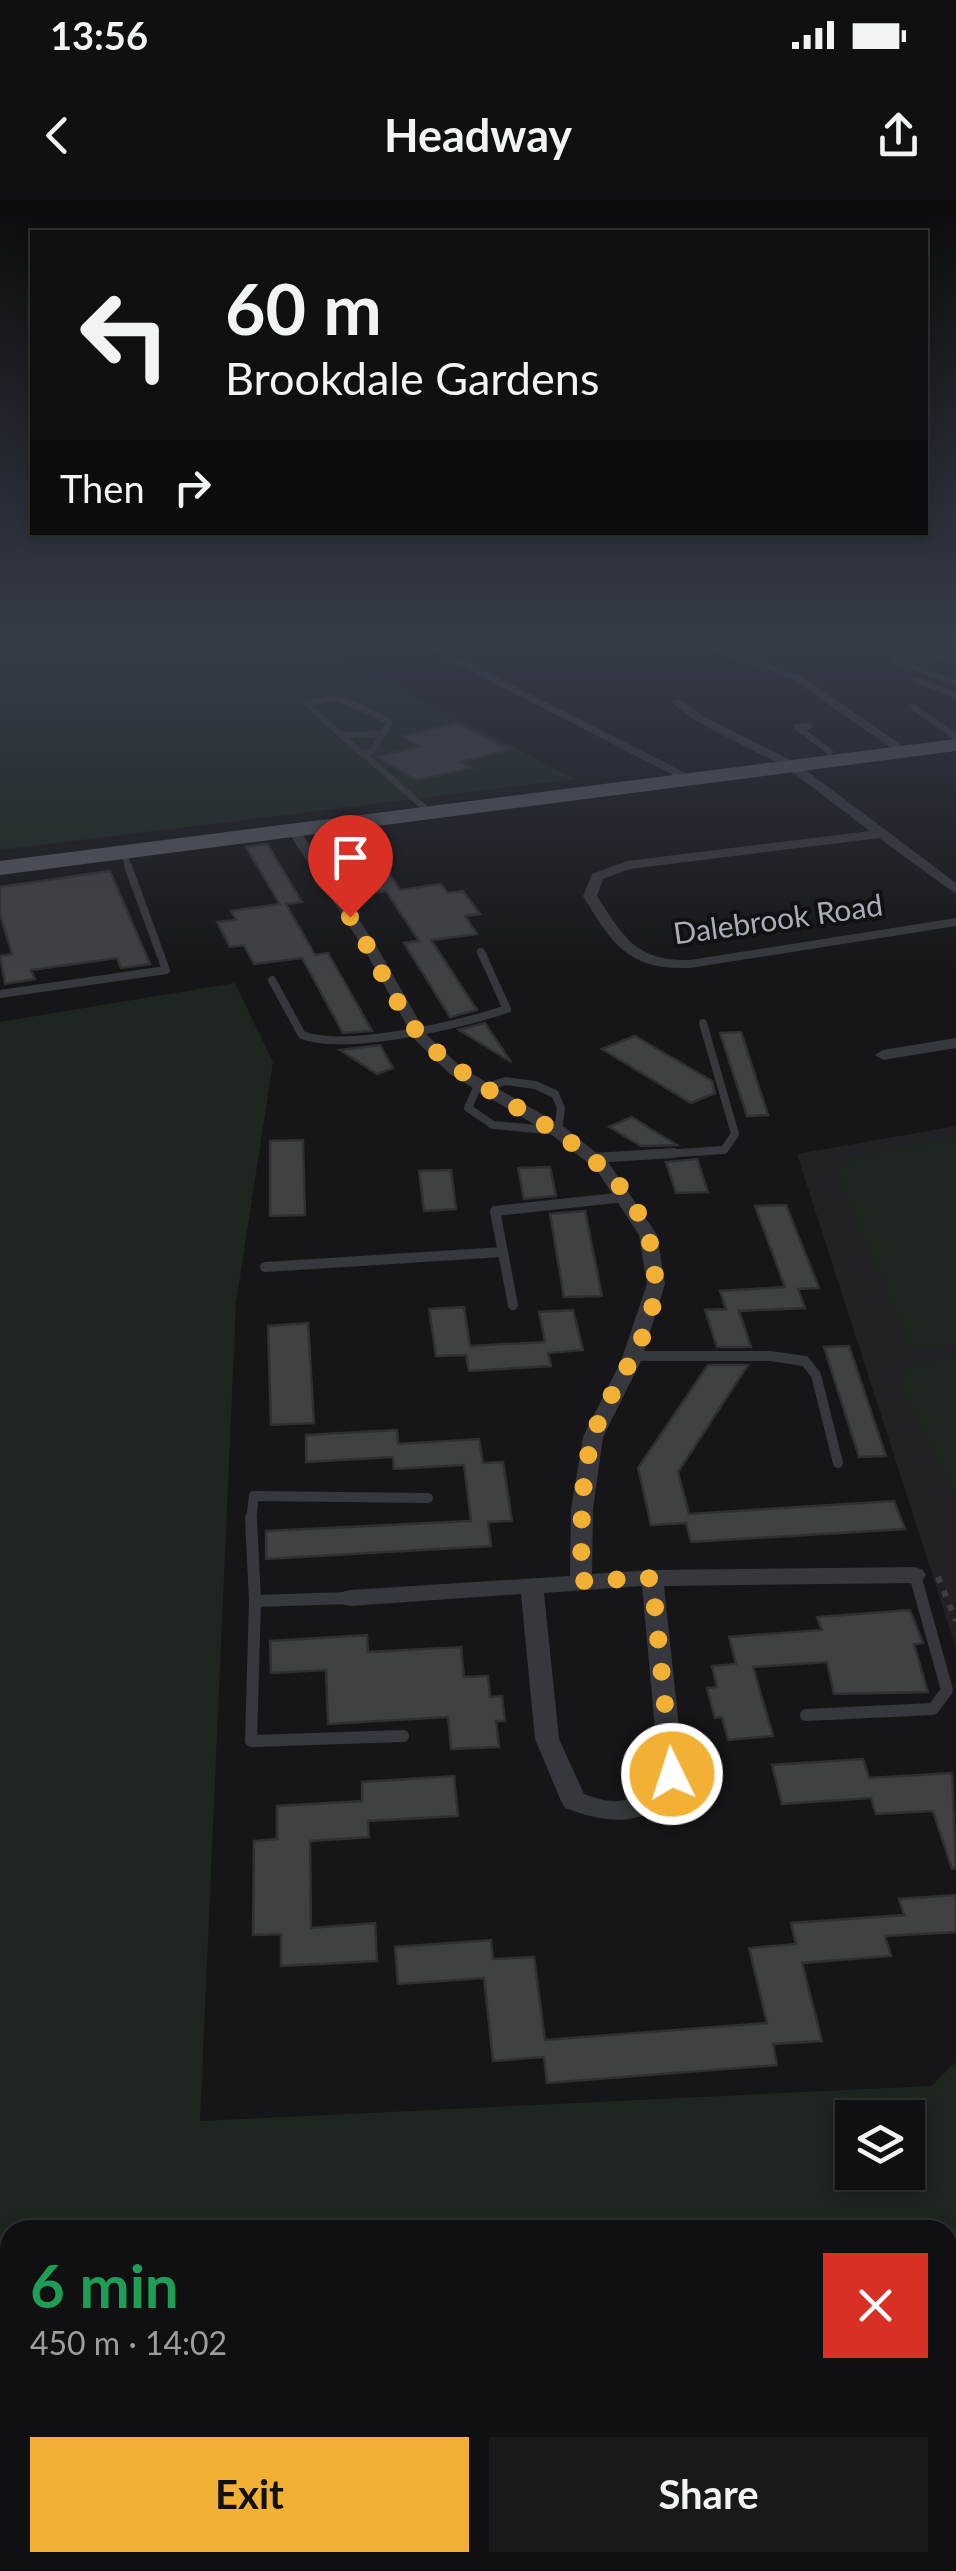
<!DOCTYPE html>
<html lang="en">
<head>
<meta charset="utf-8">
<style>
	body { margin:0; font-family:Lato,sans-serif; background:#19191b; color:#f1f3f6; height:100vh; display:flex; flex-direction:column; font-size:38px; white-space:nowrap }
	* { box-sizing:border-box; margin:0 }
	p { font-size:32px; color:#9c9d9f }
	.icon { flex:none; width:55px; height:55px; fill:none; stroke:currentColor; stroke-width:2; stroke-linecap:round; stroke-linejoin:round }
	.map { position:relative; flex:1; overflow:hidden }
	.side { position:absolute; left:0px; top:2020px; width:958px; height:352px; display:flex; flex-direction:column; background:#101012; border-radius:30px 30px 0 0; box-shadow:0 5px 15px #0003,0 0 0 2px #303032 }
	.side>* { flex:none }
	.hud { position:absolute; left:30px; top:30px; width:898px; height:305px; border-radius:0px; box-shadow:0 5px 15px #0003,0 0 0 2px #303032; background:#101012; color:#f1f3f6; overflow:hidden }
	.fabs { position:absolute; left:835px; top:1900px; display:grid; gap:20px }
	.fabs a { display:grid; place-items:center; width:90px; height:90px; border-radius:0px; background:#101012; box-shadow:0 5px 15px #0003,0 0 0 2px #303032; font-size:50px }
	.pin { position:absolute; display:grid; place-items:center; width:85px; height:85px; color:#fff; margin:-102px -42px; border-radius:50% 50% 50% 0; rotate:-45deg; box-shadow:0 0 10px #0007 }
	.pin .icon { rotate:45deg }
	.me { position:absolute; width:110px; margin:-55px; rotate:356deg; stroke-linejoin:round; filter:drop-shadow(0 0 8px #0008) }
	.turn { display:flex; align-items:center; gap:35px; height:210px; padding:0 30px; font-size:45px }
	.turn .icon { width:130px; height:130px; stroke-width:2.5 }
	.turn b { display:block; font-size:70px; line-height:85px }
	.then { display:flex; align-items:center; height:95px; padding:0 30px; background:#0003; gap:20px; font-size:38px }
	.round { display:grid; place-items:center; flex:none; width:105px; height:105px; border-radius:0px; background:#19191b }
	.overview { display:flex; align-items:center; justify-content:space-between; height:170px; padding:0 30px }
	h1 { font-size:60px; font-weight:700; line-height:75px; color:#1e9e55 }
	.cta { display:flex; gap:20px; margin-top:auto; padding:20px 30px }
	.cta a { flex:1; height:115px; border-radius:0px; background:#f2b134; color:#111; font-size:40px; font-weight:700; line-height:115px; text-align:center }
	.cta a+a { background:#19191b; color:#f1f3f6 }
	.status { display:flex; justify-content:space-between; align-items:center; height:70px; padding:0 50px; background:#101012; direction:ltr }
	.status svg { height:28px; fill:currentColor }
	header { display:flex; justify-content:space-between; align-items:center; height:130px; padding:0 30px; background:#101012; font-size:45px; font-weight:700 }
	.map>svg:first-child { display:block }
	.built { fill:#222225 }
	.green { fill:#1e261f; fill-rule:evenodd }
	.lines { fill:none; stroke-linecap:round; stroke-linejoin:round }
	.river { fill:#2c353c; fill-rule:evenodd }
	.building { fill:#404145; stroke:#303034; stroke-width:2.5 }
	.path { stroke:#3d3f44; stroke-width:6; stroke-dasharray:6 9; stroke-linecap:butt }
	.lane-far3 { stroke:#37383d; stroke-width:6 }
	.lane-far2 { stroke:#37383d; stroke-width:8 }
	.lane-far1 { stroke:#37383d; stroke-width:10 }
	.lane { stroke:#37383d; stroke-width:12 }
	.street { fill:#37383d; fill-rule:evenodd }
	.primary { fill:#53555c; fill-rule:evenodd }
	.route { stroke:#f2b134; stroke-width:18; stroke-dasharray:0 32.4 }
	.labels { text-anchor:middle; stroke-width:8; stroke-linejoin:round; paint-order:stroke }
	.far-street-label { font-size:30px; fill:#a8adb8; stroke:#111113 }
</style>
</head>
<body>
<div class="status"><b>13:56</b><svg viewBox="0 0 49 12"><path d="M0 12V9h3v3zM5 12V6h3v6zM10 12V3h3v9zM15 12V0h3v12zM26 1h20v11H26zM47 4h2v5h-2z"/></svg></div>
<header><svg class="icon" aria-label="back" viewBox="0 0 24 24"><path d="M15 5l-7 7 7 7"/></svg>Headway<svg class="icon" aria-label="share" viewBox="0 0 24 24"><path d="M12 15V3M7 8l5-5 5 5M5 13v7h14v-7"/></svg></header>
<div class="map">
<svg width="956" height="2371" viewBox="0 0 956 2371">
	<rect width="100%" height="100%" fill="#161618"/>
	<polygon class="built" points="956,926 956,1448 797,954"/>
	<g class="green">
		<polygon points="0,441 308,441 575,579 0,650"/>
		<path d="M235,783L273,862L236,1103L200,1921L931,1886L956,1862V2371H0V822ZM852,1918H908V1972H852ZM10,2030H948V2362H10Z"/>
		<polygon points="956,938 956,1144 910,1148 836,971 854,957"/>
		<polygon points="956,1157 956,1297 900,1185 912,1163"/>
	</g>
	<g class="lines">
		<g class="river">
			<polygon points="956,2174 956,2252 948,2254 948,2176"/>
			<rect x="0" y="2252" width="10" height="80"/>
		</g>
	</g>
	<g class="building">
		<polygon points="458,523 508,550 461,562 472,568 416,580 377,557 419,546 401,536"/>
		<polygon points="267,644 302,702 286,704 315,755 328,753 372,831 343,833 302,758 254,764 244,745 230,747 217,722 236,720 231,711 280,704 246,647"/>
		<polygon points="373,649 400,690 441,684 448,693 463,691 480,714 465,716 477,734 431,740 477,810 450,817 404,743 419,741 386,691 373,693 347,652"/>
		<polygon points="110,671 150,764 121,768 117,758 31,770 35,779 5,784 0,756 12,754 0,714 0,687"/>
		<polygon points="485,823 511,862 459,830"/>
		<polygon points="741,832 768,915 747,916 720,833"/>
		<polygon points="635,836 712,881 715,893 691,903 602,849"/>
		<polygon points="380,845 393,868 377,874 340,850"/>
		<polygon points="632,917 657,933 677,945 641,946 609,927"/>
		<polygon points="303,940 305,1015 270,1016 270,941"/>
		<polygon points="697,959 708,992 676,993 666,962"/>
		<polygon points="550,967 556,996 524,999 518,968"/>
		<polygon points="451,970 456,1009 424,1011 419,971"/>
		<polygon points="786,1005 819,1088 798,1089 805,1108 739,1111 751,1147 717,1147 705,1110 726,1109 720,1091 785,1087 755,1006"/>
		<polygon points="585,1011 602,1096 564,1097 550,1014"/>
		<polygon points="464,1107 470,1146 545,1142 539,1112 573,1110 583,1150 548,1153 551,1166 469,1171 466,1155 436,1156 429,1109"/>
		<polygon points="308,1123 314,1223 271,1225 268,1126"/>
		<polygon points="849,1146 886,1256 859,1257 824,1147"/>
		<polygon points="708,1165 748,1165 678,1272 689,1314 894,1301 905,1329 691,1342 686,1323 651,1325 638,1268"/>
		<polygon points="397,1230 398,1244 479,1239 483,1263 503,1262 512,1321 488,1322 491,1346 266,1359 266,1331 471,1321 464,1265 394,1269 393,1257 306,1262 306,1235"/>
		<polygon points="910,1410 923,1443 914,1444 928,1492 834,1494 827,1462 753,1467 773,1536 728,1540 722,1517 715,1518 707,1488 717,1487 712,1466 736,1464 729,1437 822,1430 817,1417"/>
		<polygon points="367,1435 368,1452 461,1447 464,1477 488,1476 490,1497 502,1496 505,1521 496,1521 499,1547 451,1549 448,1517 328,1524 326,1470 271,1473 270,1441"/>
		<polygon points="863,1559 869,1578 952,1573 956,1668 952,1669 933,1611 876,1614 871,1598 782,1604 772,1565"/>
		<polygon points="454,1576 458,1616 368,1621 369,1637 310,1641 311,1728 375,1723 377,1761 281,1766 281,1734 253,1735 254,1641 277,1639 277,1606 362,1601 362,1582"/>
		<polygon points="956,1695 956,1732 885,1736 891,1756 802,1763 822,1841 773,1844 777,1865 547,1883 544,1857 493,1861 484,1778 398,1784 395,1747 491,1740 493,1759 534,1757 545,1840 767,1823 749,1748 796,1744 791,1723 904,1715 899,1699"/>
	</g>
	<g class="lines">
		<polyline class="path" points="938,1377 956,1421"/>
		<g class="lane-far3">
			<polyline points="956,463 922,454 896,461 956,483"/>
			<polyline points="915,480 956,495"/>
			<polygon points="337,497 390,522 372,552 361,553 307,504"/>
			<polyline points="912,506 956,537"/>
			<polyline points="809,526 797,527 830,552"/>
			<polyline points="343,535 380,534"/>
			<polyline points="365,555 428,611"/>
			<polyline points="123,651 129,668"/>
		</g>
		<g class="lane-far2">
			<path d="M272,780L302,835C346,852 462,824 507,809L481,752"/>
			<polyline points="0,794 166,770 128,666"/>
			<polygon points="506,881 535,885 555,894 561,908 558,931 493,925 468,908 476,890"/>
			<polyline points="633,956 724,950 735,934 703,823"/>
		</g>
		<g class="lane-far1">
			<polyline points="594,958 674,953"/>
			<polyline points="265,1067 503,1052"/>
			<polyline points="513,1105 495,1011 625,997"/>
			<polyline points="633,1156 770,1156 805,1161 816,1175 838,1263"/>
			<polyline points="251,1320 254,1296 428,1298"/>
		</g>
		<g class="lane">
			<polyline points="251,1318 255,1401 349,1398"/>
			<polyline points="255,1401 251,1541 403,1536"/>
			<polyline points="806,1515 933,1509 947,1490 915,1375"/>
		</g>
		<g class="street">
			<polygon points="413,441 426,441 693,577 683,580"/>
			<polygon points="689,441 704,441 800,475 910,551 900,554 792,479"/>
			<path d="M673,500H681L702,516L795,562L956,683V694L879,638L630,669L603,679L597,696C624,738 636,761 690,760L956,718V726L690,768C628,770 613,745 583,696L592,674L627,661L870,631L787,568L694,520L673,504Z"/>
			<path d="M292,625L297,626L377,747L427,835L462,868L564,927L608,962L657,1035L665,1084L641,1161L603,1237L593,1309L592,1374L652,1370L915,1367L923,1370L926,1375L923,1380L915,1383L664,1386L684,1574C654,1628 617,1627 565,1608L561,1601L535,1539L521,1394L350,1406L342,1404L339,1398L342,1392L350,1390L570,1376L571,1309L583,1237L621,1161L647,1084L639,1035L596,969L552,935L450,874L415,840L363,747L286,629ZM642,1386L659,1572C634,1602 622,1608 584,1594L559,1539L544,1393Z"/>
			<polygon points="956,838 956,848 883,860 875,855 883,850"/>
		</g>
		<polygon class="primary" points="956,539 956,551 0,675 0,661"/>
	</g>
	<linearGradient id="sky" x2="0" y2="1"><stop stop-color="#0c0c0d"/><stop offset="0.57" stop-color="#363c48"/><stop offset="1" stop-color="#363c48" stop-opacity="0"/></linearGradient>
	<rect width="956" height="773" fill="url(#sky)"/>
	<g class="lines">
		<path class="route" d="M350,717C373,751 399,814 425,841C501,918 656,950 655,1083C655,1140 609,1185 593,1237C579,1282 582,1334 581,1381L652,1378L672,1574"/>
	</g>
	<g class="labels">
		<g class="far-street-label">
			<text transform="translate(778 720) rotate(-8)" y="10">Dalebrook Road</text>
		</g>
	</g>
</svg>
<div class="fabs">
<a><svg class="icon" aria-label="layers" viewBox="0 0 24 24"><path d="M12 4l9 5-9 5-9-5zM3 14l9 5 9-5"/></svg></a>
</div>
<div class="pin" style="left:350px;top:717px;background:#d93025"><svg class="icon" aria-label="arrive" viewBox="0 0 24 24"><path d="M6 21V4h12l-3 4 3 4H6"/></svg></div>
<svg class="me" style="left:672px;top:1574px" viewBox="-20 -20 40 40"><circle r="17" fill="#f2b134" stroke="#fff" stroke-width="3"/><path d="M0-11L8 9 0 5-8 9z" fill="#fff"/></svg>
<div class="hud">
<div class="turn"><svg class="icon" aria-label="left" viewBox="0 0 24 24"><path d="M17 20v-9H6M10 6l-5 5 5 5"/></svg><div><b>60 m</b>Brookdale Gardens</div></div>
<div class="then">Then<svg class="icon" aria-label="right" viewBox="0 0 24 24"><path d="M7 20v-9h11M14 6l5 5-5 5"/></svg></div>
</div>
<section class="side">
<div class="overview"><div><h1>6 min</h1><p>450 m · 14:02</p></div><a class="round" style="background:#d93025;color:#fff"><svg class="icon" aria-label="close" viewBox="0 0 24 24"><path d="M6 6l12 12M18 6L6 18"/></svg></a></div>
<div class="cta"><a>Exit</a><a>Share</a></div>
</section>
</div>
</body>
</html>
